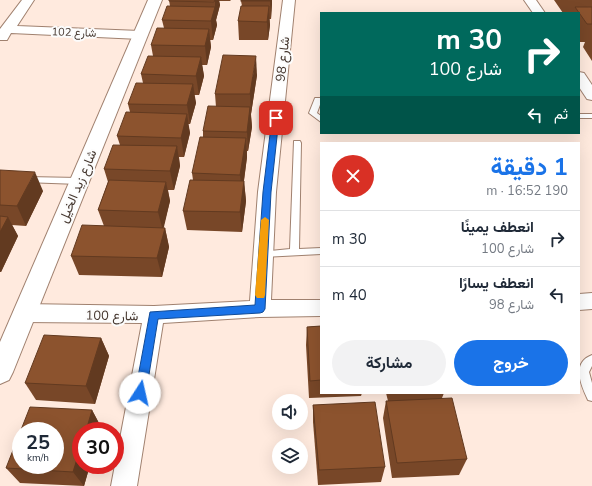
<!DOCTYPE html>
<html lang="ar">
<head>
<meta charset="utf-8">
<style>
	body { margin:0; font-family:"Nunito Sans",Vazirmatn,sans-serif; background:#f2f2f3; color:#1f2937; direction:rtl; height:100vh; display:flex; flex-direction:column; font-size:15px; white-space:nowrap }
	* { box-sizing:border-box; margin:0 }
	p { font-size:13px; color:#747a83 }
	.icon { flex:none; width:22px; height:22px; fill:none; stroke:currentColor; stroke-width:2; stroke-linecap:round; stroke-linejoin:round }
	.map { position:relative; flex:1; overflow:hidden; direction:ltr }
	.panel { position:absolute; left:320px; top:142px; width:260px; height:252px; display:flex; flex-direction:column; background:#fff; border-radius:0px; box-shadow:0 4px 16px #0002; direction:rtl }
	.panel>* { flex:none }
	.banner { position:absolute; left:320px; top:12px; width:260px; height:122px; border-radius:0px; box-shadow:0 4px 16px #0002; direction:rtl; background:#00695c; color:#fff; overflow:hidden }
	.tools { position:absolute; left:272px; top:394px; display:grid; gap:8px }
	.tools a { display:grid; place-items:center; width:36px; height:36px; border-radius:50%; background:#fff; box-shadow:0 4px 16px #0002; font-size:20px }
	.speed { position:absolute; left:12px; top:422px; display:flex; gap:8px; font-size:20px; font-weight:700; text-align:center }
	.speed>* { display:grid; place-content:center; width:52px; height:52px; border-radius:50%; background:#fff; box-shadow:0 4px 16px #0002; line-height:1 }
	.speed small { font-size:10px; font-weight:400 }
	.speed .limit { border:6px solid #d22; background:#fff; color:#111 }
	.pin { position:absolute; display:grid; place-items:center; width:34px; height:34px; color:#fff; margin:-17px; border-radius:8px; box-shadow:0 2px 6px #0006 }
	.me { position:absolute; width:44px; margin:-22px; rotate:10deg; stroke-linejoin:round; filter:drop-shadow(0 0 3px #0008) }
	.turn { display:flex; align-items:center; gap:14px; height:84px; padding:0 12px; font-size:18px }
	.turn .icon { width:52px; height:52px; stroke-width:2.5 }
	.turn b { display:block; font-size:28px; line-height:34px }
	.then { display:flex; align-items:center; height:38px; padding:0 12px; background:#0003; gap:8px; font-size:15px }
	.round { display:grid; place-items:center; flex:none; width:42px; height:42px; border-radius:21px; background:#f2f2f3 }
	.summary { display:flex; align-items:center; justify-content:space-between; height:68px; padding:0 12px }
	h1 { font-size:24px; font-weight:700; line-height:30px; color:#1a73e8 }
	.cta { display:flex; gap:8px; margin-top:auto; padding:8px 12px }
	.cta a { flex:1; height:46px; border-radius:24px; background:#1a73e8; color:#fff; font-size:16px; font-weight:700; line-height:46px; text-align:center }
	.cta a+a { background:#f2f2f3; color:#1f2937 }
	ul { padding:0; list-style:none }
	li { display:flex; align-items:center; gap:12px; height:56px; padding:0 12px; border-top:1px solid #e0e1e3 }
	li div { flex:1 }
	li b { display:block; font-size:15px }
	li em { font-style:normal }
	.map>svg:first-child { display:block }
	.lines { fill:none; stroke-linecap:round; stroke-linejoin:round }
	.service-casing { stroke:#a0816f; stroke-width:2 }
	.minor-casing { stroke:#a0816f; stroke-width:2 }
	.tertiary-casing { stroke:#a0816f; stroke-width:2 }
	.service { fill:#fff; fill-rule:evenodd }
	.minor { fill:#fff; fill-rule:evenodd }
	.tertiary { fill:#fff; fill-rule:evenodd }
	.wall { fill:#784728 }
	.shaded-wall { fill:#623a20 }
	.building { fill:#8c532e; stroke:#623a20; fill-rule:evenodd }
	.route { fill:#1a73e8; stroke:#114b97 }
	.slow { fill:#f59e0b }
	.labels { text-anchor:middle; stroke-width:4; stroke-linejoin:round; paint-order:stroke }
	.far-street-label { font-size:11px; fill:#45372f; stroke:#fcfcfc }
	.street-label { font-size:13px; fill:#45372f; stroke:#fcfcfc }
</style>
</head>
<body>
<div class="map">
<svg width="592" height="486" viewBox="0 0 592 486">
	<rect width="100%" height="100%" fill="#ffeade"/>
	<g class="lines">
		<defs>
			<g id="service">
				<polygon points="315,98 321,98 321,102 317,113 321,116 321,122 309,113"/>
				<rect x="579" y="114" width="13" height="4"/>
				<polygon points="294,141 300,141 301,143 299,249 321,248 321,254 263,257 260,256 258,254 260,252 290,249"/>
				<polygon points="27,177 79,178 83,181 79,184 24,182 23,180 24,178"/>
				<path d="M592,355V366L589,372L592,383V401L588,400C581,385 571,363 592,355Z"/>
			</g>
			<g id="minor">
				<polygon points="22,0 34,0 17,26 140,31 145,32 147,35 145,38 140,39 11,33 7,40 0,40 0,29"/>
				<polygon points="283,0 295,0 276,192 271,300 321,300 321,316 260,317 163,323 137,486 111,486 142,323 23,322 16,319 13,313 16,307 23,304 154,306 250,301 258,192"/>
				<polygon points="524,0 536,0 545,13 533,13"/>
				<polygon points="579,72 584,73 592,85 592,100 587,99 579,87"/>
				<polygon points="592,293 592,309 579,310 579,294"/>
			</g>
			<polygon id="tertiary" points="148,0 162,0 13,372 9,380 0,384 0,342"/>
		</defs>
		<use href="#service" class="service-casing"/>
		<use href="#minor" class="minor-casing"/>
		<use href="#tertiary" class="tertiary-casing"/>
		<use href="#service" class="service"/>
		<use href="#minor" class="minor"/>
		<use href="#tertiary" class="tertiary"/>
	</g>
	<g class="wall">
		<polygon points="169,0 231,0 230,1 219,1 220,5 216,20 217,25 213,40 210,40 211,47 207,65 202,65 204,76 199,95 194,95 196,103 190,124 188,124 190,133 184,157 179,157 180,166 174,190 168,190 170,201 163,228 165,228 169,247 162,277 79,275 71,256 104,226 98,210 108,182 104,169 120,145 117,136 130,112 128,104 143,83 141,74 153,56 151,45 164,28 162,20 170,6"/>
		<polygon points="272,0 271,19 269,19 270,25 268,40 239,40 238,21 242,6 241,1"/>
		<polygon points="554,0 592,0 592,61 583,47 585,42 580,42 579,41 579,13 563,13"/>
		<polygon points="257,75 251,114 252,127 248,151 247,151 247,157 244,181 246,201 242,232 187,230 183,211 193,180 192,173 203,137 203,131 216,107 215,94"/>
		<polygon points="0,170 43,191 26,226 12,225 18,236 1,272 0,272"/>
		<polygon points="321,326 321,393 362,393 361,396 309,398 306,345 307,327"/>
		<polygon points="101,338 109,356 95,404 36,400 25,383"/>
		<polygon points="386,393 444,393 442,398 467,459 459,475 392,478 383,418 386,401 388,401"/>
		<polygon points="313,405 385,467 381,482 318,485 313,422"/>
		<polygon points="92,410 101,427 81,465 90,465 84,486 20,483 6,468"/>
	</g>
	<g class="shaded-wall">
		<polygon points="215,0 219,0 220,5 216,20 217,25 213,40 211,21 215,7"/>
		<polygon points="270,0 272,0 272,4 271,19"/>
		<polygon points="269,6 270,25 268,40 267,22"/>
		<polygon points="209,29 211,47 207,65 205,46"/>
		<polygon points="256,56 257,75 251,114 250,94"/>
		<polygon points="201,57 204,76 199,95 196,76"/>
		<polygon points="193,84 196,103 190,124 187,105"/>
		<polygon points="250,107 252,127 248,151 247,132"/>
		<polygon points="187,114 190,133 184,157 181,138"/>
		<polygon points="246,138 247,157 242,194 240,175"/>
		<polygon points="177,146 180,166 174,190 170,171"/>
		<polygon points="35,172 43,191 26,226 17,206"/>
		<polygon points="244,181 246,201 242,232 240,212"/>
		<polygon points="166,182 170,201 163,231 158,212"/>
		<polygon points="8,217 18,236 1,272 0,271 0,232"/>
		<polygon points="165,228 169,247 162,277 157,258"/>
		<polygon points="101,338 109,356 95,404 86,386"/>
		<polygon points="92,410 101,427 99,431 86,431"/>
		<polygon points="81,446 81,465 90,465 84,486 73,472"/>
	</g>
	<g class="building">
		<polygon points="169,0 215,0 214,2 169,1"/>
		<rect x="241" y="0" width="29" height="1"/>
		<polygon points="167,6 215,7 211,21 162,20"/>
		<polygon points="241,6 269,6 267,22 238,21"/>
		<polygon points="575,7 592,7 592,24 587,24"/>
		<polygon points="157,28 209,29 205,46 151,45"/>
		<polygon points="223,55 256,56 250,94 215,94"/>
		<polygon points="148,56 201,57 196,76 141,74"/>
		<polygon points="136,83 193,84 187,105 128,104"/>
		<polygon points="208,106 250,107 247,132 203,131"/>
		<polygon points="126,112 187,114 181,138 117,136"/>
		<polygon points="200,137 246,138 240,175 192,173"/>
		<polygon points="113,145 177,146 170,171 104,169"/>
		<polygon points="0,170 35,172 17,206 0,205"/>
		<polygon points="109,180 166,182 158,212 98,210"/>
		<polygon points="190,180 244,181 240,212 183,211"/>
		<polygon points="0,216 8,217 0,232"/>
		<polygon points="82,225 165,228 157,258 71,256"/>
		<polygon points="321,326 321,380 310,381 307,327"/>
		<polygon points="44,335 101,338 86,386 25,383"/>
		<polygon points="452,398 467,459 397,463 386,401"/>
		<polygon points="375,402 385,467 319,470 313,405"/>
		<path d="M30,407L92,410L86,431H81V446L73,472L6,468ZM21,431H55V465H21Z"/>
	</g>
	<polygon class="route" points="276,116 279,118 271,192 265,309 263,312 260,313 158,319 146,393 144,396 140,398 136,396 135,393 150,312 255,305 263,192 272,118"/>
	<polygon class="slow" points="265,217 269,220 265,295 264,298 257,298 255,295 261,220"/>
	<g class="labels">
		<g class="far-street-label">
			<text transform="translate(74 32) rotate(2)" y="4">شارع 102</text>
		</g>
		<g class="street-label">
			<text transform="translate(282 59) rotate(-84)" y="5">شارع 98</text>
			<text transform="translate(77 186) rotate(-67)" y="5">شارع زيد الخيل</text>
			<text transform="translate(112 315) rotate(1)" y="5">شارع 100</text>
		</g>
	</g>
</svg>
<div class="tools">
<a><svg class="icon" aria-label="sound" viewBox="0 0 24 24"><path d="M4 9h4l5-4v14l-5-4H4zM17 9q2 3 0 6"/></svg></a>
<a><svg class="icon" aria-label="layers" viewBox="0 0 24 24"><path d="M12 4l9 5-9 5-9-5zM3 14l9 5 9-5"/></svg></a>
</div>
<div class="speed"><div>25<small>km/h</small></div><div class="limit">30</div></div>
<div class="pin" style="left:276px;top:118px;background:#d93025"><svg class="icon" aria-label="arrive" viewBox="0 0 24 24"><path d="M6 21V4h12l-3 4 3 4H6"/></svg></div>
<svg class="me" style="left:140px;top:393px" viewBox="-20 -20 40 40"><circle r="19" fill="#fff"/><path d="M0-13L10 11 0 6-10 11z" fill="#1a73e8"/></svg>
<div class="banner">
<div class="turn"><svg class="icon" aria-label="right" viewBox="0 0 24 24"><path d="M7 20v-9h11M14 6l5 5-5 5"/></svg><div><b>30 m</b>شارع 100</div></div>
<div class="then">ثم<svg class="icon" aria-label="left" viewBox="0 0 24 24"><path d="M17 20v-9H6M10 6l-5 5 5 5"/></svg></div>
</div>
<section class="panel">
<div class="summary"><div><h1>1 دقيقة</h1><p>190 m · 16:52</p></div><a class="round" style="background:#d93025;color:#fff"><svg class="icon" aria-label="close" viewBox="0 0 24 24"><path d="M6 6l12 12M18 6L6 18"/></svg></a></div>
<ul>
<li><svg class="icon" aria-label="right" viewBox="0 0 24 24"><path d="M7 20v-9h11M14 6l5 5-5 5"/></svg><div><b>انعطف يمينًا</b><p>شارع 100</p></div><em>30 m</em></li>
<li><svg class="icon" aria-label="left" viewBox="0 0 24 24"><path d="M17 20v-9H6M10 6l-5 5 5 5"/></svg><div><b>انعطف يسارًا</b><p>شارع 98</p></div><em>40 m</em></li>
</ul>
<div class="cta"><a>خروج</a><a>مشاركة</a></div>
</section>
</div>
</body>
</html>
